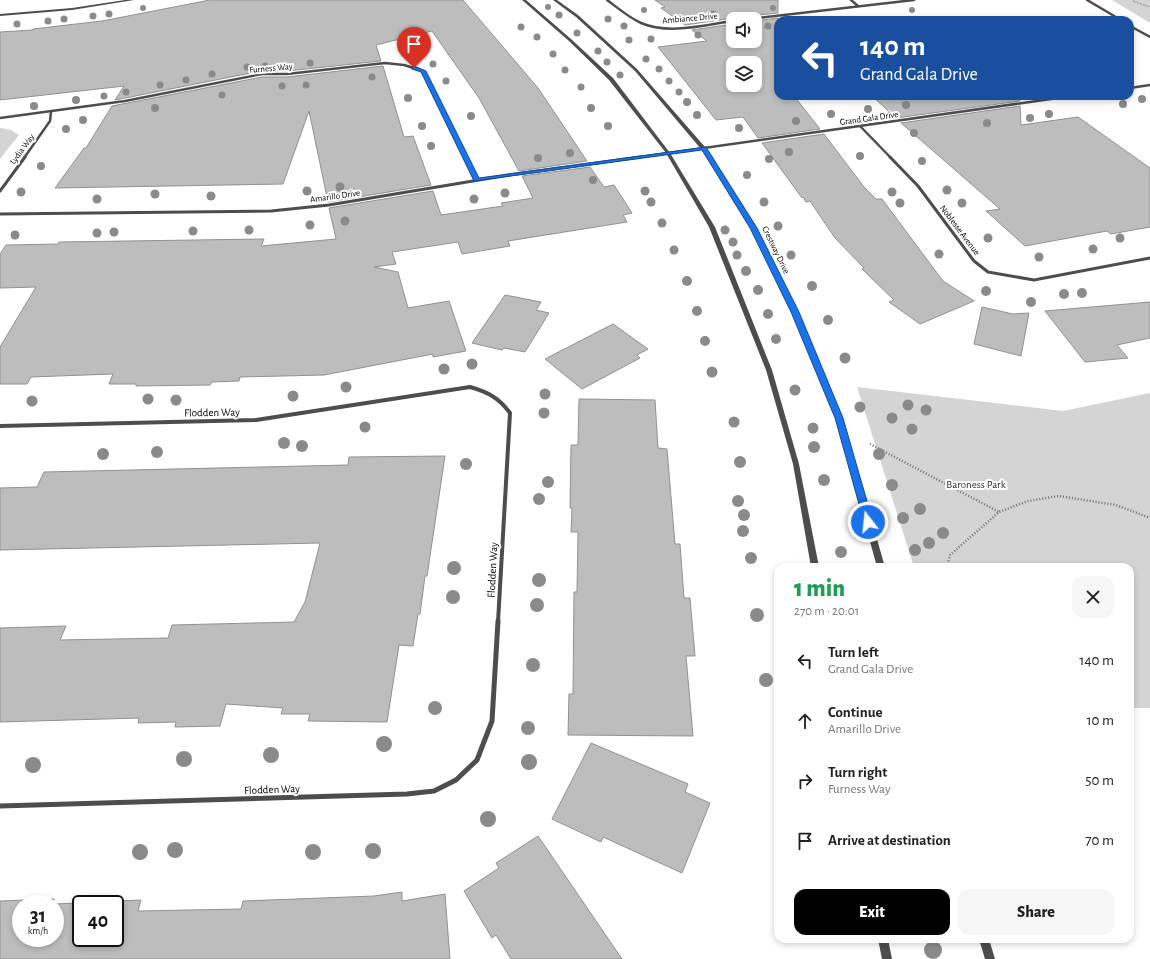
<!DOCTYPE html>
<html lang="en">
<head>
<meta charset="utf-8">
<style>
	body { margin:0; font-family:"Alegreya Sans",sans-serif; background:#f6f6f6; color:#202124; height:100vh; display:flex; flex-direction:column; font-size:15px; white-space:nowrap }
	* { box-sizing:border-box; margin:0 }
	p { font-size:13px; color:#757577 }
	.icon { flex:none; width:22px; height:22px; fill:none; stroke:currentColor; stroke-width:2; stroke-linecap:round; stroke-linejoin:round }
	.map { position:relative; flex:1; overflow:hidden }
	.details { position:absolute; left:774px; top:563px; width:360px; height:380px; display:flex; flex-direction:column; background:#fff; border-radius:12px; box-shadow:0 2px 6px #0003 }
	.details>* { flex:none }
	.top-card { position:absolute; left:774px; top:16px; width:360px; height:84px; border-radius:12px; box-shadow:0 2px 6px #0003; background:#1a4fa0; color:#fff; overflow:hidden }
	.fabs { position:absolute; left:726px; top:12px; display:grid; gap:8px }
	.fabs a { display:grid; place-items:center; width:36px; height:36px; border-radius:8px; background:#fff; box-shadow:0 2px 6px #0003; font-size:20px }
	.speed { position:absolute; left:12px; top:895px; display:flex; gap:8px; font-size:20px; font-weight:700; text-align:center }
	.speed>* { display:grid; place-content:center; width:52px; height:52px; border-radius:50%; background:#fff; box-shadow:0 2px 6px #0003; line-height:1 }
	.speed small { font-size:10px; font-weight:400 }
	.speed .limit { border:2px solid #111; border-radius:6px; background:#fff; color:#111 }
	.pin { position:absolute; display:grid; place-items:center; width:34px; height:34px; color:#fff; margin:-41px -17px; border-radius:50% 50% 50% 0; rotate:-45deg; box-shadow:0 0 4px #0007 }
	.pin .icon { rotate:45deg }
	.me { position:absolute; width:44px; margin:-22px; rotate:344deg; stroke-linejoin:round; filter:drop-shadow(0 0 3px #0008) }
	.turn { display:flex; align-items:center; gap:14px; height:84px; padding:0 20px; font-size:18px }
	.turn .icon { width:52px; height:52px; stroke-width:2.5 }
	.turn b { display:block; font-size:28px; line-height:34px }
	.round { display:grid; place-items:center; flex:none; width:42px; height:42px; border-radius:12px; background:#f6f6f6 }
	.headline { display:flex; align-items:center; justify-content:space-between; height:68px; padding:0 20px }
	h1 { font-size:24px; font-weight:800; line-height:30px; color:#1e9e55 }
	.primary-button { display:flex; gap:8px; margin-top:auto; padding:8px 20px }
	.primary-button a { flex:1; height:46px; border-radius:12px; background:#000; color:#fff; font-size:16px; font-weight:800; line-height:46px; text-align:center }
	.primary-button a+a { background:#f6f6f6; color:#202124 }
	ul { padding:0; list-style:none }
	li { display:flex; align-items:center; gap:12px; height:60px; padding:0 20px }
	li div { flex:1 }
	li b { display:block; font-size:15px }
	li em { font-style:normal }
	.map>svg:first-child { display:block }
	.green { fill:#d4d4d4 }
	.building { fill:#bdbdbd; stroke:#919191; fill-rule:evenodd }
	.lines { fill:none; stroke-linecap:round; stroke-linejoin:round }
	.path-far1 { stroke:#6f6f6f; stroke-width:1.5; stroke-dasharray:0.5 1; stroke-linecap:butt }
	.path { stroke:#6f6f6f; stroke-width:2.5; stroke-dasharray:1 2; stroke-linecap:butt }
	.minor-far3 { stroke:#4d4d4d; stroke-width:2.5 }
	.minor-far2 { stroke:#4d4d4d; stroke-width:3 }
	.minor-far1 { stroke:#4d4d4d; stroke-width:4 }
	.minor { stroke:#4d4d4d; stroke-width:5 }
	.tertiary { fill:#4d4d4d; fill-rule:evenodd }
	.tree { fill:#8a8a8a }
	.route { fill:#1a73e8; stroke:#114b97 }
	.labels { text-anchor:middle; stroke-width:4; stroke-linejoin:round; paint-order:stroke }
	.far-street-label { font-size:9px; fill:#000; stroke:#fff }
	.street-label { font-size:11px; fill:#000; stroke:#fff }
	.park-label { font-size:11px; fill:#2b2b2b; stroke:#fff }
</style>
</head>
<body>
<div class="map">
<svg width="1150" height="959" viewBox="0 0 1150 959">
	<rect width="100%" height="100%" fill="#fff"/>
	<g class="green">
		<polygon points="1112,0 1150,0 1150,23"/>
		<polygon points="0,128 11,130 19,135 0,159"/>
		<polygon points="857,387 1063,411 1150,393 1150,708 1130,708 1130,567 914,567"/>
	</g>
	<g class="building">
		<polygon points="210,0 463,0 538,88 587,161 519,171 479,98 432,31 376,45 381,61 287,71 261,71 115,100 124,86 0,100 0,32 32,30 33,29 102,21"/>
		<polygon points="655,0 778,0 778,13 748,16 745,19 733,18 685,25 661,8 665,7"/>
		<path d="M778,18V96H794L820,129L758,138L743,117L716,120L658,47L707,41L692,30L733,24V41H755V21ZM733,63H755V85H733Z"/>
		<polygon points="383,66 404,137 413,136 431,185 328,202 309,111 283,184 55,188 84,148 86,148 112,106 262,77 287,77"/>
		<polygon points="872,96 1020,96 1020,101 896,118"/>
		<polygon points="1020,106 1021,125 1078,117 1150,168 1150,227 1111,234 1107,231 1025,246 986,211 1000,209 901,123"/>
		<polygon points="824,134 864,187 876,199 882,199 943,281 974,301 920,324 889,302 894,300 862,269 864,268 835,238 810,201 806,202 803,197 802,198 762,143"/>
		<polygon points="590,167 604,187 614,185 632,213 623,215 627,222 508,241 510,246 462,254 458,242 392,252 396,264 374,267 398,272 408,308 449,301 466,351 433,357 433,354 324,375 240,377 239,381 212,382 210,385 136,386 136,384 109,384 113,374 31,377 27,384 0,384 0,347 36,287 0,288 0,254 6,245 58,244 59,242 264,239 261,246 336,239 329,208 433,191 441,215 503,206 501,203 533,198 522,176"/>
		<polygon points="505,295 541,302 536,310 549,313 525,352 504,348 502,350 472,343"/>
		<polygon points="1150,302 1150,338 1117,345 1128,358 1085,362 1045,311"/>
		<polygon points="982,307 1013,314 1029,313 1021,356 974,344"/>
		<polygon points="613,324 648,349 637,355 640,358 582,389 545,359"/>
		<polygon points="579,399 655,400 658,448 667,449 675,544 680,544 684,598 690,598 695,656 686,656 693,736 568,735 569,694 573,694 574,592 577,592 578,532 571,532 572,508 570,508 571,445 578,445"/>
		<polygon points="445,456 427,576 425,576 420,614 418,614 413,646 399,645 387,722 308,721 310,714 281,714 283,708 226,704 220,726 175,727 176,722 138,723 139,718 0,722 0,628 66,626 60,640 168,638 172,625 294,622 305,602 320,543 0,550 0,488 37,487 44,472 348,465 349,457"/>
		<polygon points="591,743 688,784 685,792 710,803 682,873 603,837 601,842 552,819"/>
		<polygon points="538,836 622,959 511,959 496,935 492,938 464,891 499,868 496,863"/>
		<path d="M402,892V901L445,894L450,959H0V901L54,899L53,904H21V938H55V904L141,900L138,911L241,909L243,901L374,896ZM81,904H115V938H81Z"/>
	</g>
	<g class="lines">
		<polyline class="path-far1" points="1133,1 1150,7"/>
		<g class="path">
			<polyline points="870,444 999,512"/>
			<polyline points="947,567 950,555 999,512 1028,501 1059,496 1116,505 1150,518"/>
		</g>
		<g class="minor-far3">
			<path d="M607,0C618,8 628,17 641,23C669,35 704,25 733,21"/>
			<polyline points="851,0 858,6"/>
			<polyline points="1087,0 1121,20"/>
			<polyline points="748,19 914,0"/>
			<polyline points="1130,26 1150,37"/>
			<polyline points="1130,88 1150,85"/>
			<polyline points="0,118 125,101 262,74 287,74 385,63 404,65 423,71 465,158"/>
			<polyline points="860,126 891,158"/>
			<polyline points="24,158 50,121 51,112"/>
			<polyline points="633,158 1072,96"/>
		</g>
		<g class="minor-far2">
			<polyline points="465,157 476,180"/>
			<polyline points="890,157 918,186 974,261 988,272 1034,280 1150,258"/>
			<polyline points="0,191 25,157"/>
			<polyline points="0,214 271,211 329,205 509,175 640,157"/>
		</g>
		<path class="minor-far1" d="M0,426L256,420L470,387C488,392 499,398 510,413L498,622"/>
		<polyline class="minor" points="0,806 407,794 434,791 456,780 477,760 492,721 498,621"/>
		<g class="tertiary">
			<polygon points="125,0 134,0 72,10 0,16 0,14 72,8"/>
			<polygon points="522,0 526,0 571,39 613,78 670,153 715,227 772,370 799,464 819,567 811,567 793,464 766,370 709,227 666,153 609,80 569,41"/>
			<polygon points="553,0 557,0 578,15 637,69 705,147 757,228 798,312 842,418 885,567 877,567 836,418 792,312 751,228 701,149 635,71 576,17"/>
			<polygon points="878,939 888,939 892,959 882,959"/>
			<polygon points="979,939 989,939 995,959 985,959"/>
		</g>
	</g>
	<g class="tree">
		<circle cx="548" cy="7" r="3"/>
		<circle cx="143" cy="8" r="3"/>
		<circle cx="773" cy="8" r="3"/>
		<circle cx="644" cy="10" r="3"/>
		<circle cx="912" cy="10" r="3"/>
		<circle cx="109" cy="14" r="3.5"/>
		<circle cx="713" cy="14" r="3.5"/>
		<circle cx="559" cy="15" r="3.5"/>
		<circle cx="93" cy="16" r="3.5"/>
		<circle cx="64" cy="19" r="3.5"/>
		<circle cx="608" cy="19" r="3.5"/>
		<circle cx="48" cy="21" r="3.5"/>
		<circle cx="17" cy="24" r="3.5"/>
		<circle cx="624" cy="26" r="3.5"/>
		<circle cx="768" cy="26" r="3.5"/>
		<circle cx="521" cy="27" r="3.5"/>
		<circle cx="577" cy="33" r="3.5"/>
		<circle cx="698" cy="35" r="3.5"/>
		<circle cx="537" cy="37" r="3.5"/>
		<circle cx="651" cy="39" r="3.5"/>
		<circle cx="629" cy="40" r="3.5"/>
		<circle cx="598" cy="51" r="3.5"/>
		<circle cx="553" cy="54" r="3.5"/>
		<circle cx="646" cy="59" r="3.5"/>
		<circle cx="607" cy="62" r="3.5"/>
		<circle cx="310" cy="63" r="3.5"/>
		<circle cx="433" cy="64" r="3.5"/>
		<circle cx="265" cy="66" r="3.5"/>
		<circle cx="247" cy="67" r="3.5"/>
		<circle cx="659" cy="69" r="3.5"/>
		<circle cx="565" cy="70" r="3.5"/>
		<circle cx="212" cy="74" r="3.5"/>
		<circle cx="620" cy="75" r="3.5"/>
		<circle cx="372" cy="77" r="3.5"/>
		<circle cx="186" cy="80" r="3.5"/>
		<circle cx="446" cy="81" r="3.5"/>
		<circle cx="669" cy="81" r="3.5"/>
		<circle cx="160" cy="85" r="3.5"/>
		<circle cx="306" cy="85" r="3.5"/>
		<circle cx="282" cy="86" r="3.5"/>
		<circle cx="581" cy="87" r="3.5"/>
		<circle cx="126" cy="92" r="3.5"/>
		<circle cx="679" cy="92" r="3.5"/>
		<circle cx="222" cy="95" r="3.5"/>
		<circle cx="104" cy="96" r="3.5"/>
		<circle cx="408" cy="98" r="4"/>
		<circle cx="1142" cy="99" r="4"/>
		<circle cx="76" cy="100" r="4"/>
		<circle cx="687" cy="102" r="4"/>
		<circle cx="1123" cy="104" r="4"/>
		<circle cx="906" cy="105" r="4"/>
		<circle cx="34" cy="106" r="4"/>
		<circle cx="155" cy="108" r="4"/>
		<circle cx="591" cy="108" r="4"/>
		<circle cx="868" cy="109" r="4"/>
		<circle cx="831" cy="114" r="4"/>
		<circle cx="1049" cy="114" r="4"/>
		<circle cx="697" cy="115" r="4"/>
		<circle cx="471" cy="116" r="4"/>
		<circle cx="1030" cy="118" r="4"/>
		<circle cx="83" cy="120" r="4"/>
		<circle cx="796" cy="121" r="4"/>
		<circle cx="987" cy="123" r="4"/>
		<circle cx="422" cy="126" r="4"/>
		<circle cx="608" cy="126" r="4"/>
		<circle cx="739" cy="128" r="4"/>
		<circle cx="66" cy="129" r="4"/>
		<circle cx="914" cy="133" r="4"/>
		<circle cx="431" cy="146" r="4"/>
		<circle cx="789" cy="152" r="4"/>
		<circle cx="570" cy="153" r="4"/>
		<circle cx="860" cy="156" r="4"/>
		<circle cx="538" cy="158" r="4"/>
		<circle cx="769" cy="159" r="4"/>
		<circle cx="922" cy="161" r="4"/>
		<circle cx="41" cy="166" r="4"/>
		<circle cx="747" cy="175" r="4"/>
		<circle cx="593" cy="180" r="4"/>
		<circle cx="340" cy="187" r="4.5"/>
		<circle cx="947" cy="190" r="4.5"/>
		<circle cx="307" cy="191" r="4.5"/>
		<circle cx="645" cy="191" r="4.5"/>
		<circle cx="21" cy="192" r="4.5"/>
		<circle cx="892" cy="192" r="4.5"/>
		<circle cx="505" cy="193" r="4.5"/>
		<circle cx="155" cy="194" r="4.5"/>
		<circle cx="211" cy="196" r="4.5"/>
		<circle cx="97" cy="199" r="4.5"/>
		<circle cx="474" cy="199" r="4.5"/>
		<circle cx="651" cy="202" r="4.5"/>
		<circle cx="764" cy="202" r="4.5"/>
		<circle cx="900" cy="203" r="4.5"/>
		<circle cx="962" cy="203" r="4.5"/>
		<circle cx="345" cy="221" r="4.5"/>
		<circle cx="662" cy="223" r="4.5"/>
		<circle cx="310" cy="225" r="4.5"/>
		<circle cx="778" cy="226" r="4.5"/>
		<circle cx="249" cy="230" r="4.5"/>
		<circle cx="725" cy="230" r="4.5"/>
		<circle cx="193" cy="231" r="4.5"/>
		<circle cx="114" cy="232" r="4.5"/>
		<circle cx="97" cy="233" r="4.5"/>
		<circle cx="15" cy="235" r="4.5"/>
		<circle cx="988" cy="238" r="4.5"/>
		<circle cx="1120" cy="238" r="4.5"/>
		<circle cx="733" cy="242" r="4.5"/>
		<circle cx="1093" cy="249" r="4.5"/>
		<circle cx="674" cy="250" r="4.5"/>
		<circle cx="939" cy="254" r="4.5"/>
		<circle cx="737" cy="255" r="4.5"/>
		<circle cx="791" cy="255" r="4.5"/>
		<circle cx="1039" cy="257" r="4.5"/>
		<circle cx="746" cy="271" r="5"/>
		<circle cx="687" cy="281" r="5"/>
		<circle cx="812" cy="286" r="5"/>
		<circle cx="758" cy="290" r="5"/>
		<circle cx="986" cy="291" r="5"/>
		<circle cx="1082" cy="293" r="5"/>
		<circle cx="1064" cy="294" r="5"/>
		<circle cx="1031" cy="302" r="5"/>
		<circle cx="697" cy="311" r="5"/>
		<circle cx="768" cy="314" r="5"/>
		<circle cx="828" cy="320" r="5"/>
		<circle cx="776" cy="339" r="5"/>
		<circle cx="705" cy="341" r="5"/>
		<circle cx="845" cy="358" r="5.5"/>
		<circle cx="472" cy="364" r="5.5"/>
		<circle cx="444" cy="369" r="5.5"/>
		<circle cx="712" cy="372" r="5.5"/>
		<circle cx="346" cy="387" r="5.5"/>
		<circle cx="795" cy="390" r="5.5"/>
		<circle cx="545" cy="394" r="5.5"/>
		<circle cx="293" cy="396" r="5.5"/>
		<circle cx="148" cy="399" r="5.5"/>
		<circle cx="176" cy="400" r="5.5"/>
		<circle cx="32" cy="401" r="5.5"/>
		<circle cx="908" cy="405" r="5.5"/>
		<circle cx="860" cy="407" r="5.5"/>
		<circle cx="926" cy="410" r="5.5"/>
		<circle cx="544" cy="413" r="5.5"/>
		<circle cx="892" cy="418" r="5.5"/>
		<circle cx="734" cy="422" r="5.5"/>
		<circle cx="365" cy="427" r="5.5"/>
		<circle cx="813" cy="428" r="5.5"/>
		<circle cx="912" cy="429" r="5.5"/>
		<circle cx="284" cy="443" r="6"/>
		<circle cx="302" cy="446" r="6"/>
		<circle cx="814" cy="447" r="6"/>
		<circle cx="157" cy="452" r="6"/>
		<circle cx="103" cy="454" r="6"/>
		<circle cx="879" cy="454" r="6"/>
		<circle cx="740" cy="462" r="6"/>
		<circle cx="466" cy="464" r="6"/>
		<circle cx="824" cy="480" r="6"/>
		<circle cx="548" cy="482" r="6"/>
		<circle cx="892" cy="485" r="6"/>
		<circle cx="539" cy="499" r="6"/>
		<circle cx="738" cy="501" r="6"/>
		<circle cx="920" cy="509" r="6"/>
		<circle cx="744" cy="515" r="6"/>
		<circle cx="903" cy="518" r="6"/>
		<circle cx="743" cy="531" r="6"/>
		<circle cx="943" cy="533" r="6"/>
		<circle cx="929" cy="543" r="6"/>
		<circle cx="915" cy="550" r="6"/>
		<circle cx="841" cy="552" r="6"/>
		<circle cx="751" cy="558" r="6"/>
		<circle cx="454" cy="568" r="7"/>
		<circle cx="539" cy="580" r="7"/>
		<circle cx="453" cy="597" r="7"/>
		<circle cx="537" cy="605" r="7"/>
		<circle cx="757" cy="615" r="7"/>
		<circle cx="533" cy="665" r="7"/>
		<circle cx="766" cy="680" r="7"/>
		<circle cx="435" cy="708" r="7"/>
		<circle cx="528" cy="728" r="7"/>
		<circle cx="384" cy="744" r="8"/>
		<circle cx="271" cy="755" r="8"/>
		<circle cx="184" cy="759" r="8"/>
		<circle cx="529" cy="762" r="8"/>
		<circle cx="33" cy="765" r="8"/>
		<circle cx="488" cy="819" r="8"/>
		<circle cx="175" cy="850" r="8"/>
		<circle cx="373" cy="851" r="8"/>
		<circle cx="140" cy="852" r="8"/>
		<circle cx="313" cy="852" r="8"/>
		<circle cx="933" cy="950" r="9"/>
	</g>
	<polygon class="route" points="414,66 426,71 479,178 706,147 757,228 799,312 843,418 873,522 872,525 865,525 864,522 835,418 791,312 750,228 702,150 474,181 421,72 412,69 412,67"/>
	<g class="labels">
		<g class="far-street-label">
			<text transform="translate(690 18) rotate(-5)" y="3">Ambiance Drive</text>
			<text transform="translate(271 68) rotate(-5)" y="3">Furness Way</text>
			<text transform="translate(869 118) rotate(-8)" y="3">Grand Gala Drive</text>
			<text transform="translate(22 149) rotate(-54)" y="3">Lydia Way</text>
			<text transform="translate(335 196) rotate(-8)" y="3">Amarillo Drive</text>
			<text transform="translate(960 230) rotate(53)" y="3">Noblesse Avenue</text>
			<text transform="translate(776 250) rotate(64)" y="3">Crestway Drive</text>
		</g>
		<g class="street-label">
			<text transform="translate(212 412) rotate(-1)" y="4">Flodden Way</text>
			<text transform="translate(492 570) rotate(-87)" y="4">Flodden Way</text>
			<text transform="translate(272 789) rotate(-2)" y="4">Flodden Way</text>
		</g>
		<g class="park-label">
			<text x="976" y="488">Baroness Park</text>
		</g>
	</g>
</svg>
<div class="fabs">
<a><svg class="icon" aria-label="sound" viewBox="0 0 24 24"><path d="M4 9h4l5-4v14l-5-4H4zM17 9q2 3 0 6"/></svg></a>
<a><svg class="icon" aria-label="layers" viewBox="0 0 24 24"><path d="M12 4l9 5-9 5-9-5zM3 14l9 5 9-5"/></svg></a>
</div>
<div class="speed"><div>31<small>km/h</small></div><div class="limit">40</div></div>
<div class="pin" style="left:414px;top:68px;background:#d93025"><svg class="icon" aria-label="arrive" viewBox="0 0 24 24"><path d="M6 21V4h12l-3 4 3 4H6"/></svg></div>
<svg class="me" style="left:868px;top:522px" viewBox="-20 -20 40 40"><circle r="17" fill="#1a73e8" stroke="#fff" stroke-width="3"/><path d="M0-11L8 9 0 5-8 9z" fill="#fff"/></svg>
<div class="top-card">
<div class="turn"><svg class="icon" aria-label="left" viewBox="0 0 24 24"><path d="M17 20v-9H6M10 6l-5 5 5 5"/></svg><div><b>140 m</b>Grand Gala Drive</div></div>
</div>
<section class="details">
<div class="headline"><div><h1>1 min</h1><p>270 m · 20:01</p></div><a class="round"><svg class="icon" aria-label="close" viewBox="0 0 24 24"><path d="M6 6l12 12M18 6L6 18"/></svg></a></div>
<ul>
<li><svg class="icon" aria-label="left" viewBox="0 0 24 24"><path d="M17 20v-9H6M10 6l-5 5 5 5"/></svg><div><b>Turn left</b><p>Grand Gala Drive</p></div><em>140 m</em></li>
<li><svg class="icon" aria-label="ahead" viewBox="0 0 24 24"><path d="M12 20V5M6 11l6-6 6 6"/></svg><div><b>Continue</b><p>Amarillo Drive</p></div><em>10 m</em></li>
<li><svg class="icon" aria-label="right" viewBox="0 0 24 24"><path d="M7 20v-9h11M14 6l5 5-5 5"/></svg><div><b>Turn right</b><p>Furness Way</p></div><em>50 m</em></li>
<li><svg class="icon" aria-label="arrive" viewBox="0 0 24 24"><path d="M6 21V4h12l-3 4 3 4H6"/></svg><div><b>Arrive at destination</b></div><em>70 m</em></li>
</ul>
<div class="primary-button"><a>Exit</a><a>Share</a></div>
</section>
</div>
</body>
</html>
